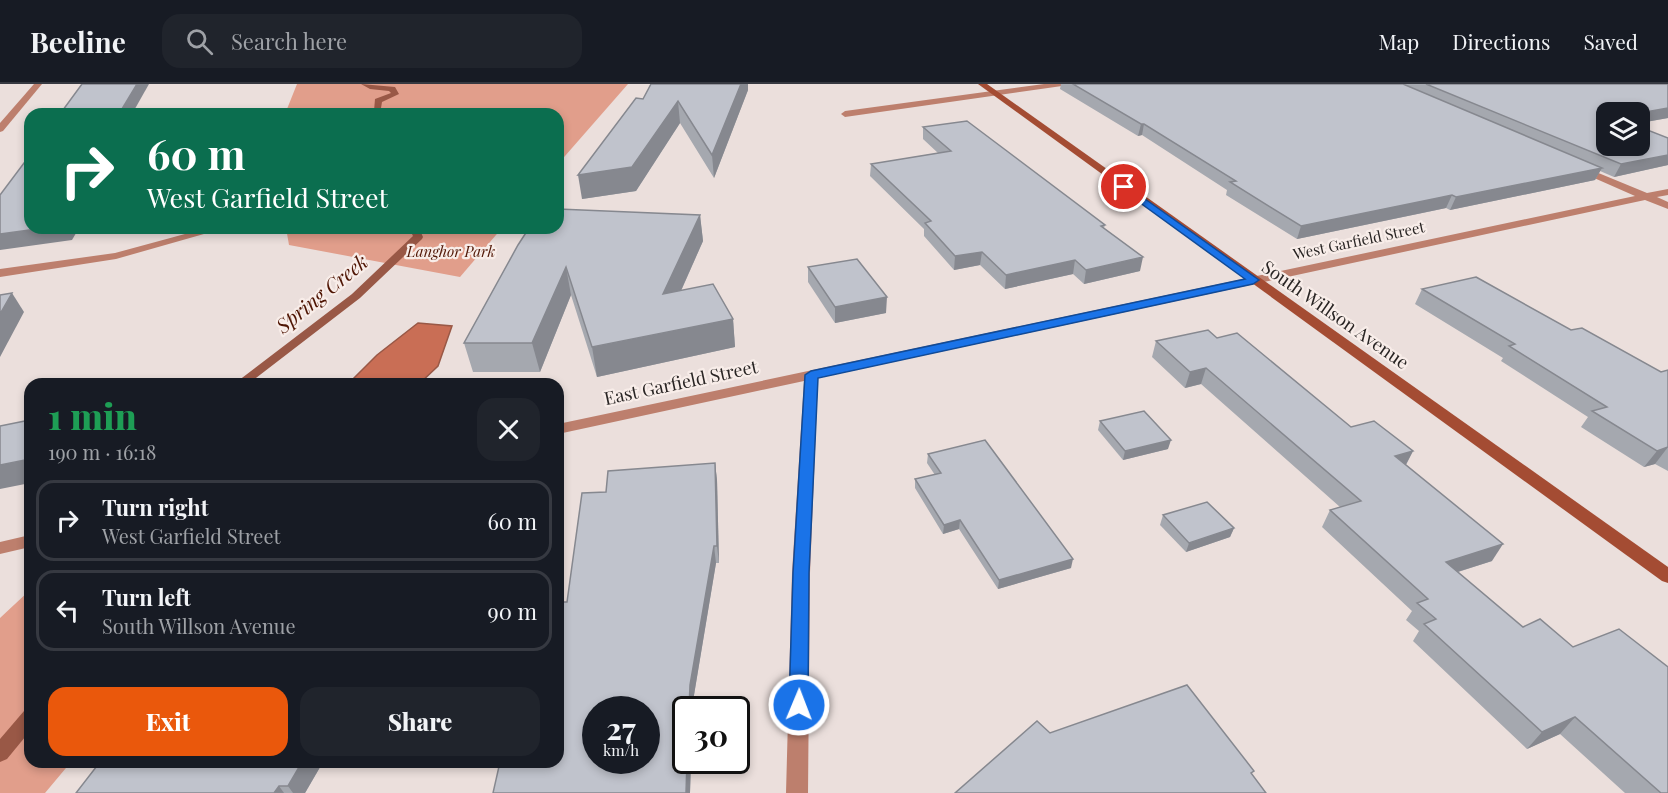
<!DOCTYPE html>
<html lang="en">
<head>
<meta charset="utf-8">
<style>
	body { margin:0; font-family:"Playfair Display",serif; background:#20242c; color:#f1f3f6; height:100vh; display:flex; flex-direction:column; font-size:22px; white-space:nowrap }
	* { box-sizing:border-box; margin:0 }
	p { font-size:20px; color:#9ea1a6 }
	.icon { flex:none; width:33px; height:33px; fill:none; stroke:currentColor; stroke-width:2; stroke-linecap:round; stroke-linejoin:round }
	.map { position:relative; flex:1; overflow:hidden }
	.sheet { position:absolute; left:24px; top:294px; width:540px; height:390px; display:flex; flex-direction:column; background:#171b24; border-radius:18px; box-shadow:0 3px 9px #0003 }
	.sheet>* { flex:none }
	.guide { position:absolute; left:24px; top:24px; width:540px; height:126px; border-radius:18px; box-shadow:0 3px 9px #0003; background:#0b6e4f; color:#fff; overflow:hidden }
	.controls { position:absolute; left:1596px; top:18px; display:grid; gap:12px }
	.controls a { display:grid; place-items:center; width:54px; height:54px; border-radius:12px; background:#171b24; box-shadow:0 3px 9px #0003; font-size:30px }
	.speed { position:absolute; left:582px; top:612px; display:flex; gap:12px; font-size:30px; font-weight:700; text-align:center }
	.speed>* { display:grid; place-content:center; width:78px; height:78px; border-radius:50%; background:#171b24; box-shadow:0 3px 9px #0003; line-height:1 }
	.speed small { font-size:15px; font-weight:400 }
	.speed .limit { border:3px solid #111; border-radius:9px; background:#fff; color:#111 }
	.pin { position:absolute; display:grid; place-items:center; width:51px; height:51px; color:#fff; margin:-26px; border:3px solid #fff; border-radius:50%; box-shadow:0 2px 6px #0007 }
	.me { position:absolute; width:66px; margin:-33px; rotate:1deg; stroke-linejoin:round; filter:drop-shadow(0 0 4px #0008) }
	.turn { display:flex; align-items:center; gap:21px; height:126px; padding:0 24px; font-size:27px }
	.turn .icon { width:78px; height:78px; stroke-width:2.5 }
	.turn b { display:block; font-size:42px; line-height:51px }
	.round { display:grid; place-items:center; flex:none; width:63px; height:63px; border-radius:18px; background:#20242c }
	.summary { display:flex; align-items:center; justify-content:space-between; height:102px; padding:0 24px }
	h1 { font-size:36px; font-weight:800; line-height:45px; color:#1e9e55 }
	.action { display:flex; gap:12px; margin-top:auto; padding:12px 24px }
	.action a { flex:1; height:69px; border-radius:18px; background:#ea580c; color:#fff; font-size:24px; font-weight:800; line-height:69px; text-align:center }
	.action a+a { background:#20242c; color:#f1f3f6 }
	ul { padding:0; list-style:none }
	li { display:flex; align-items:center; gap:18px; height:81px; margin:0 12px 9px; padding:0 12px; border:3px solid #363941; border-radius:18px }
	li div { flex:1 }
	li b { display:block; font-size:22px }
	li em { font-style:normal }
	header { display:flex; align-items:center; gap:36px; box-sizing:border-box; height:84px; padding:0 30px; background:#171b24; border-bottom:2px solid #363941 }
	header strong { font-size:28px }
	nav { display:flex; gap:33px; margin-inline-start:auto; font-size:21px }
	.search { width:420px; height:54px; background:#20242c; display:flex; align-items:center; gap:15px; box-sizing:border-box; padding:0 21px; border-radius:18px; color:#9ea1a6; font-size:22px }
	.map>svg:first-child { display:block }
	.green { fill:#e19e8b }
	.water { fill:#c96e55; stroke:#995846; stroke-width:1.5 }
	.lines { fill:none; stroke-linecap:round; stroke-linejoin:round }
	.stream { fill:#995846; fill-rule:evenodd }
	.street { fill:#bd7f6d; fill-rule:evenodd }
	.secondary { fill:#a44c33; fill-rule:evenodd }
	.wall { fill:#a5a8af }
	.shaded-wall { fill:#86888f }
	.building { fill:#c0c3cc; stroke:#86888f; stroke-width:1.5; fill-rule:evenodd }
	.route { fill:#1a73e8; stroke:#114b97; stroke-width:1.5 }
	.labels { text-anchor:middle; stroke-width:4.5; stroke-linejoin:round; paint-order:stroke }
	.far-street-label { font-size:15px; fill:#292524; stroke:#f8ede9 }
	.far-park-label { font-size:15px; font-style:italic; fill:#521807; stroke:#f8ede9 }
	.street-label { font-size:18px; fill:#292524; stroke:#f8ede9 }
	.water-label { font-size:20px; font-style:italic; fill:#4e1403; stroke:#f8ede9 }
</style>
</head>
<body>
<header>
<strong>Beeline</strong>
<div class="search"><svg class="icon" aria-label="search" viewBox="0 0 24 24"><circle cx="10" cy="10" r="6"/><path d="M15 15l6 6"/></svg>Search here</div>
<nav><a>Map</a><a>Directions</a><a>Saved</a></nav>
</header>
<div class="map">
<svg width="1668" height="709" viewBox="0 0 1668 709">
	<rect width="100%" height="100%" fill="#ebdfdc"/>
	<g class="green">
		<polygon points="297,0 628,0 558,80 558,30 285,30"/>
		<polygon points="286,144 502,144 460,193 289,161"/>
		<polygon points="30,506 30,678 71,678 45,709 0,709 0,534"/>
	</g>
	<polygon class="water" points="418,239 452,242 438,282 419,300 348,300 377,271"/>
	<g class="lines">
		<g class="stream">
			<polygon points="361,0 395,3 399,10 382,18 381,24 404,30 374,27 375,15 391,9 389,7 370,5"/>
			<polygon points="409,144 419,144 423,153 422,155 360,214 248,300 234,300 352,210 413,152"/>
			<polygon points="30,625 30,647 7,675 0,678 0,655 24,627"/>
		</g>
		<g class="street">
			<polygon points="34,0 42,0 3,47 0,48 0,39"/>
			<polygon points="1044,0 1066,0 1062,2 845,33 841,30 845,27"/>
			<polygon points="1579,81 1647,109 1668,105 1668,111 1657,113 1668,118 1668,125 1645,116 818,294 810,489 808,709 786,709 792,489 804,297 558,350 558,340 1635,112 1576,86 1576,82"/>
			<polygon points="207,144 225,144 116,175 0,193 0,185 115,169"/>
			<polygon points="30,451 30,463 0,470 0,458"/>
		</g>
		<polygon class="secondary" points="978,0 987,0 1668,483 1668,499 1662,497"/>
	</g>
	<g class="wall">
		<polygon points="1061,0 1668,0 1668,34 1640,39 1640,28 1606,62 1668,54 1668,81 1614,93 1600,87 1595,96 1450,126 1446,124 1432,127 1297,155 1226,111 1227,106 1142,51 1138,52 1060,5"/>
		<polygon points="748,6 714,94 680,39 636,107 582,115 643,15"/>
		<polygon points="923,43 1105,141 1104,144 1140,187 1084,200 1073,190 1005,205 980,181 954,186 924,152 924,145 870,92 871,80 938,69 923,55"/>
		<polygon points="700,131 703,157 681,207 733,235 735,263 597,293 571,211 540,288 473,288 464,259 518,161"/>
		<polygon points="808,183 886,229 835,239 808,198"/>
		<polygon points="1422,205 1571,246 1661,288 1668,286 1668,387 1655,380 1644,383 1581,343 1588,333 1501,277 1503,274 1415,220"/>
		<polygon points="1217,254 1351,343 1413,367 1406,381 1492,477 1458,488 1668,709 1625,709 1560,650 1527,665 1413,557 1419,547 1406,536 1412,527 1322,443 1330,426 1340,423 1201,300 1185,304 1152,273 1156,257"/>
		<polygon points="1100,337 1168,365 1123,376 1098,346"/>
		<polygon points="928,370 1071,484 998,505 959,445 943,450 915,404 915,395 935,391 927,379"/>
		<polygon points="715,379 717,396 719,479 716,479 693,617 690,709 493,709 558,678 567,518 606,408"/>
		<polygon points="1163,431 1234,444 1230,453 1186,468 1160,441"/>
		<polygon points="100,678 323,678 305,709 76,709"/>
	</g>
	<g class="shaded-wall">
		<polygon points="137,0 149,0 132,30 119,30"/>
		<polygon points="741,0 748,0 748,6 714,94 712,71"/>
		<polygon points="678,17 680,39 636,107 582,115 578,91"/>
		<polygon points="1668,24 1668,34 1640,39 1640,29"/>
		<polygon points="1141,40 1144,40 1142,51 1138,52"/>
		<polygon points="1668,71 1668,81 1614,93 1621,80"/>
		<polygon points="1602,84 1595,96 1450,126 1456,113"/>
		<polygon points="1452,111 1446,124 1297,155 1301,142"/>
		<polygon points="700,131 703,157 667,238 663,210"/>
		<polygon points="44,144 79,144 72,156 0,166 0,150"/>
		<polygon points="982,168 980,181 954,186 955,172"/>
		<polygon points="1143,173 1140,187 1084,200 1086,186"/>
		<polygon points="1075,176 1073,190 1005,205 1006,191"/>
		<polygon points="566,183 571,211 540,288 532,259"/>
		<polygon points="12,209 24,228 0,273 0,230"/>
		<polygon points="887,213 886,229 835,239 835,223"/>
		<polygon points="733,235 735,263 597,293 592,263"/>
		<polygon points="1206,284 1201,300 1185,304 1190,288"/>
		<polygon points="1171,356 1168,365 1123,376 1125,367"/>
		<polygon points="1668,363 1655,380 1644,383 1657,367"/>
		<polygon points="1413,367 1404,384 1395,372"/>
		<polygon points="30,375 30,399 0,405 0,381"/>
		<polygon points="715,379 717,396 719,479 717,462"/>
		<polygon points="960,436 959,445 943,450 944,441"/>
		<polygon points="1234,444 1230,453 1186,468 1189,459"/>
		<polygon points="1503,460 1492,477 1435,495 1446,478"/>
		<polygon points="714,462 716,479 693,617 693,626 689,626 690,601"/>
		<polygon points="1073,475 1071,484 998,505 999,496"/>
		<polygon points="1575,633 1560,650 1527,665 1542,648"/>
		<polygon points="687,676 691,676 690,709 686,709"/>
		<polygon points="302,678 323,678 305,709 293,709 288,702"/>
		<polygon points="279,702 284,709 274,709"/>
	</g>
	<g class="building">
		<polygon points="82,0 137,0 119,30 60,30"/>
		<polygon points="651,0 741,0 712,71 678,17 632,83 578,91 636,14 643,15"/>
		<polygon points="1073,0 1403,0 1602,84 1456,113 1452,111 1438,114 1301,142 1230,98 1236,97 1144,40 1141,40"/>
		<polygon points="1426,0 1668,0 1668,24 1640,29 1640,28 1606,28 1606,62 1640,62 1640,43 1668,54 1668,71 1621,80"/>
		<polygon points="967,37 1105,141 1101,142 1143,173 1086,186 1075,176 1006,191 982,168 955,172 925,139 931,137 871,80 951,67 923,43"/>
		<polygon points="30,71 30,144 44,144 0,150 0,111"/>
		<polygon points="558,125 700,131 663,210 713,200 733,235 592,263 566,183 532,259 464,259 518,161 529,144 558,144"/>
		<polygon points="857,175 887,213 835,223 808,183"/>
		<polygon points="1476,193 1571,246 1582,244 1661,288 1668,286 1668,363 1657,367 1592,327 1607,323 1509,262 1515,260 1422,205"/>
		<polygon points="12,209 0,230 0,211"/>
		<polygon points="1208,246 1217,254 1237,249 1351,343 1374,337 1413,367 1395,372 1503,460 1446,478 1523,543 1540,535 1573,563 1619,545 1668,583 1668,709 1661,709 1575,633 1542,648 1424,540 1436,535 1417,519 1428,515 1330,426 1361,417 1206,284 1190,288 1156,257"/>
		<polygon points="1144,327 1171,356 1125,367 1100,337"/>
		<polygon points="30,336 30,375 0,381 0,342"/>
		<polygon points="985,356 1073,475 999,496 960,436 944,441 915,395 941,389 928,370"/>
		<path d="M715,379L717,462H714L690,601L689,626H686V676H687L686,709H493L500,678H558V518H567L582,409L606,408L608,387ZM596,626H646V676H596Z"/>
		<polygon points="1207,418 1234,444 1189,459 1163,431"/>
		<polygon points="1187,601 1254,687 1251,689 1266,709 955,709 1037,637 1050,649"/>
		<polygon points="100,678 302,678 288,702 279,702 274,709 76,709"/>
	</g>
	<polygon class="route" points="1124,100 1259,196 1253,200 818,294 809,489 808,621 805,627 799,629 792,627 789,621 793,489 805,291 811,287 1245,195 1121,105 1119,103"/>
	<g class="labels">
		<g class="far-street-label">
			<text transform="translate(1359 157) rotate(-12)" y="5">West Garfield Street</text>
		</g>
		<g class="far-park-label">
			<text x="451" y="173">Langhor Park</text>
		</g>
		<g class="street-label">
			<text transform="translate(1335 231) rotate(35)" y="6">South Willson Avenue</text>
			<text transform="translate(681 299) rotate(-12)" y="6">East Garfield Street</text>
		</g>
		<g class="water-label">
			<text transform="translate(322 210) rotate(-39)" y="7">Spring Creek</text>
		</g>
	</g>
</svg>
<div class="controls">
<a><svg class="icon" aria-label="layers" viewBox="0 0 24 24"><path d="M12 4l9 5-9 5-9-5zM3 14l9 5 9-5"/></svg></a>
</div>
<div class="speed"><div>27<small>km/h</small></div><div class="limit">30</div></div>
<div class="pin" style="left:1124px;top:103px;background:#d93025"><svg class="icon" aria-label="arrive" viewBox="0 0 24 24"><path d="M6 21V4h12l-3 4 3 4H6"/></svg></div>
<svg class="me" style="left:799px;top:621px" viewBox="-20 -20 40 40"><circle r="17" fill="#1a73e8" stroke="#fff" stroke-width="3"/><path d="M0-11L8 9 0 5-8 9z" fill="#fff"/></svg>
<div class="guide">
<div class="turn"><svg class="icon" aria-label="right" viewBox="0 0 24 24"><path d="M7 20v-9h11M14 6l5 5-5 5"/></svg><div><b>60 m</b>West Garfield Street</div></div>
</div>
<section class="sheet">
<div class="summary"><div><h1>1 min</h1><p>190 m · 16:18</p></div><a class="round"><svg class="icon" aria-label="close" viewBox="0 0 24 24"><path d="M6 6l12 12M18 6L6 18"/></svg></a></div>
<ul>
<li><svg class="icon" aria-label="right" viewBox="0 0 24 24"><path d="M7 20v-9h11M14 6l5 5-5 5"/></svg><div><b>Turn right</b><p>West Garfield Street</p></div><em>60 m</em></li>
<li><svg class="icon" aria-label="left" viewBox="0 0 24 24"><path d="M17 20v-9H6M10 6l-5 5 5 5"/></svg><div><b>Turn left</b><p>South Willson Avenue</p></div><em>90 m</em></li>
</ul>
<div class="action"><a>Exit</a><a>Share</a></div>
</section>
</div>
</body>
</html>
